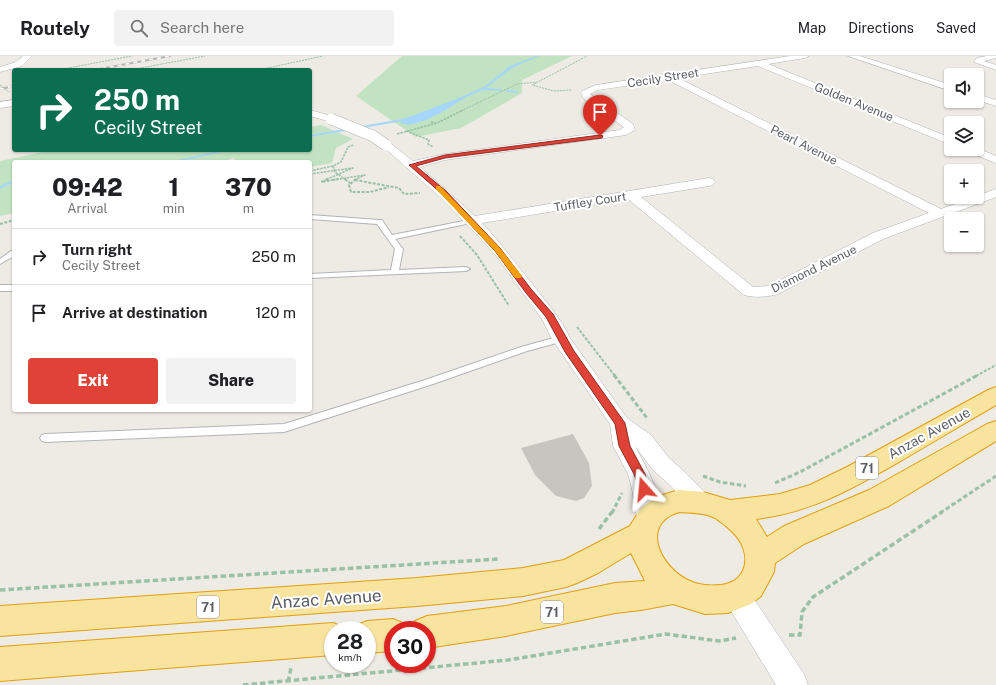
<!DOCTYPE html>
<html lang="en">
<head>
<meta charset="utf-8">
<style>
	body { margin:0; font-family:"Public Sans",sans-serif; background:#f2f2f2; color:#202124; height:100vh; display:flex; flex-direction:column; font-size:15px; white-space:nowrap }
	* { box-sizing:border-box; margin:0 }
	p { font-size:13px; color:#757577 }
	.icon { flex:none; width:22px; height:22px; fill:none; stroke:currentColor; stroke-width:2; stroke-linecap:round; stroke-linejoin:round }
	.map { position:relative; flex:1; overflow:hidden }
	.sheet { position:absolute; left:12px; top:104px; width:300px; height:252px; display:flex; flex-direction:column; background:#fff; border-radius:4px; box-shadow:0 1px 3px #0004 }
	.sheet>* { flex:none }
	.guide { position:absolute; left:12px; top:12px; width:300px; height:84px; border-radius:4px; box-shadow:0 1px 3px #0004; background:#0b6e4f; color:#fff; overflow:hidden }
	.fabs { position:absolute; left:944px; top:12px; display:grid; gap:8px }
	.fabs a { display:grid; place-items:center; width:40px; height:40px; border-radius:4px; background:#fff; box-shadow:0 1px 3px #0004; font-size:20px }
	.speed { position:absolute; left:324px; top:565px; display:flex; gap:8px; font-size:20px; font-weight:700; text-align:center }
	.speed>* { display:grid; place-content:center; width:52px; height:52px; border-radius:50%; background:#fff; box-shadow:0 1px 3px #0004; line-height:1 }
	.speed small { font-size:10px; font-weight:400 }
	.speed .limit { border:6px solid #d22; background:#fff; color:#111 }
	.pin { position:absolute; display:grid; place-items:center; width:34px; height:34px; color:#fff; margin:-41px -17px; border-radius:50% 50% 50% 0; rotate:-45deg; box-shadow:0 0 4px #0007 }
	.pin .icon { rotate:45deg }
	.me { position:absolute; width:44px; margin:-22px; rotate:342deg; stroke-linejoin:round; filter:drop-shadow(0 0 3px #0008) }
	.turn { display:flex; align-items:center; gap:14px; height:84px; padding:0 16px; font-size:18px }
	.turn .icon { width:52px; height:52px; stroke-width:2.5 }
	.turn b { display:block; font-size:28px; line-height:34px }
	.eta { display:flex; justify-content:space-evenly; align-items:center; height:68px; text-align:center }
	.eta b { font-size:24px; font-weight:800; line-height:28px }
	.cta { display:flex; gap:8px; margin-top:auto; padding:8px 16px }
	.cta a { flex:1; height:46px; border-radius:4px; background:#df4338; color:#fff; font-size:16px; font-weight:800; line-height:46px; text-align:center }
	.cta a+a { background:#f2f2f2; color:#202124 }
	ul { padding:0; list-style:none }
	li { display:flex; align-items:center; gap:12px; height:56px; padding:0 16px; border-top:1px solid #e0e0e0 }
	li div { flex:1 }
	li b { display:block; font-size:15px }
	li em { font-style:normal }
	header { display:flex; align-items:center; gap:24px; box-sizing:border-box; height:56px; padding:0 20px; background:#fff; border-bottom:1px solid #e0e0e0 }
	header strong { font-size:19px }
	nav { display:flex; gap:22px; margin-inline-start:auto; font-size:14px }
	.search { width:280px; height:36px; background:#f2f2f2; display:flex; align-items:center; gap:10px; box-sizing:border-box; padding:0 14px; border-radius:4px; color:#757577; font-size:15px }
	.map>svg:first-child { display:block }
	.green { fill:#c1e3c1 }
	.water { fill:#a6d6fa }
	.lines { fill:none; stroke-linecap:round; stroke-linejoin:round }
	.stream { fill:#a6d6fa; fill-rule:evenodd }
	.building { fill:#c8c5c0 }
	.service-casing { stroke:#b1b4b8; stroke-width:2 }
	.minor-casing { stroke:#b1b4b8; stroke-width:1 }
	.trunk-casing { stroke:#e39e0d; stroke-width:2 }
	.path-far4 { stroke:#99c1a5; stroke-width:1; stroke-dasharray:2 1; stroke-linecap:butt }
	.path-far3 { stroke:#99c1a5; stroke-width:1.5; stroke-dasharray:2.5 1; stroke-linecap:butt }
	.path-far2 { stroke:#99c1a5; stroke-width:2; stroke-dasharray:3 1.5; stroke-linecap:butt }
	.path-far1 { stroke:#99c1a5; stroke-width:3; stroke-dasharray:4.5 2.5; stroke-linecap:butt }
	.path { stroke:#99c1a5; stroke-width:3.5; stroke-dasharray:5.5 3; stroke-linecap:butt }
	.service { fill:#fff; fill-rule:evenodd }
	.minor { fill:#fff; fill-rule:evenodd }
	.trunk { fill:#f8e49e; fill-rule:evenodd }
	.rail-casing { stroke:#b2b3b3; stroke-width:2 }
	.rail { stroke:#fff; stroke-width:1.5; stroke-dasharray:4; stroke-linecap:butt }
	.minor-bridge-casing { stroke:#b1b4b8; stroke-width:12; stroke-linecap:butt }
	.path-bridge { stroke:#99c1a5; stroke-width:1; stroke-dasharray:2 1; stroke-linecap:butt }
	.minor-bridge { stroke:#fff; stroke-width:11 }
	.route { fill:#df4338; stroke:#912c24 }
	.slow { fill:#f59e0b }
	.labels { text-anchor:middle; stroke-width:4; stroke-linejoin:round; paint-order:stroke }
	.far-street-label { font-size:12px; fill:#5b5f63; stroke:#fff }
	.shield { fill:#fff; stroke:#8c8f92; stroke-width:1 }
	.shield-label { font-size:13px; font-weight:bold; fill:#5b5f63 }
	.street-label { font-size:14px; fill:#5b5f63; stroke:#fff }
	.near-street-label { font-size:17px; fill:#5b5f63; stroke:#fff }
</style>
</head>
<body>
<header>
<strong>Routely</strong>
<div class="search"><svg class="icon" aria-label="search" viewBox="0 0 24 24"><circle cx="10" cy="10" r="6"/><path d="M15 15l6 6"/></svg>Search here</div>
<nav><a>Map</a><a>Directions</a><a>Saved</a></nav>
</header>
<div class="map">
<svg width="996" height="629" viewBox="0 0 996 629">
	<rect width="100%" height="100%" fill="#edebe3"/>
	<g class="green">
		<polygon points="402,0 572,0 522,24 522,37 461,72 416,81 356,40"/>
		<polygon points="321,69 353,83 336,92 332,107 310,111 310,106 237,106 234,102 220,106 14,106 14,157 0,160 0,105 52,94 310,94 310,71"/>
	</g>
	<path class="water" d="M470,38C458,47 416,75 401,67V64Z"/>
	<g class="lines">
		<g class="stream">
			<polygon points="536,0 539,0 512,12 486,32 501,33 502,35 483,34 447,49 445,48 484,31 510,10"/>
			<polygon points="506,34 517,35 518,36 517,37 507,36"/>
			<polygon points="408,62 410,63 409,64 310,81 310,79"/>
			<polygon points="223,94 230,94 177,106 170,106"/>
			<polygon points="14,124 14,126 0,133 0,130"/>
		</g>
	</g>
	<polygon class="building" points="573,378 589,407 592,430 584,442 576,445 556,440 535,419 521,392"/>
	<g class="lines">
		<defs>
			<g id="service">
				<polygon points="310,159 379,164 382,164 392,179 474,163 474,167 471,167 395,183 403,193 399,214 466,211 470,213 466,215 310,222 310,218 391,214 395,193 377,168 310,163"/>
				<polygon points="11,195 14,195 14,200 0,208 0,203"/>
				<rect x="0" y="229" width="14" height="6"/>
				<polygon points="561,280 564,281 566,283 564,285 527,295 433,328 284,376 46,386 42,385 40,382 42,379 46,378 284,368 425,324 521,291"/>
			</g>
			<g id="minor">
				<polygon points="23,0 32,0 22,10 0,16 0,11 16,6"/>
				<path d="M790,0H809L805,2L768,8L951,82V89L758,10L678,22L941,153L996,133V141L883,183L778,238C767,241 755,242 744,239L628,143L482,167C501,187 516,208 533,229C546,246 561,262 570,282L627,362L651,379L669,402L687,418L707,439L711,446L707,453L699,456L691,453L671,430L653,414L635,390C645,409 668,448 658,468L649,471L640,468L637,461L632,433L628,418L613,390L610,368L552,283L542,263L497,201L480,182L440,141L381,89L382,87H390L413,105L445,98L620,74L624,71L584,43L581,37L582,35L596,29ZM668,24L929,157L873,177L769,230L753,231L641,141L709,130L713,129L715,126L713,123L709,122L475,160L420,111L445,104L626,79L635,74L633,68L590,38L598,34Z"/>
				<polygon points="848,0 860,0 951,29 951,35"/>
				<polygon points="987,0 996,0 996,2 984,5 996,9 996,14 974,6 977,2"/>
				<polygon points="977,38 996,44 996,50 977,44"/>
				<polygon points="14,44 14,50 0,52 0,46"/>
				<polygon points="310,54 335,61 336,63 331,66 310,60"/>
				<polygon points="977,92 996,100 996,107 965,95 963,93"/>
				<polygon points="736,528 746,531 804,618 808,629 776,629 722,540 726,531"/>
			</g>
			<g id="trunk">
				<path d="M996,331V349C965,367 935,385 904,403C855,431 814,456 756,463L767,481L784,470L869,434L987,368L996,365V385L889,450L804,488L775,507L774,516L761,540L751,548L728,557L705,558L673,548L641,554L615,557L506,580L427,592V574H411L415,565L427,560L506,550L615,527L645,525L631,497L598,517L577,527L566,531L523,540L417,550L0,580V550L417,522L523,512L564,504L630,470L641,452L656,441L679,434L703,436L730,444L780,438L810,429L847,411L988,334ZM679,456C690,457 704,456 715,462C724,468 735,476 741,487C751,507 743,527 720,529C710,530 698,529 690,525C662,513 638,469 679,456Z"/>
				<polygon points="393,563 405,568 407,574 393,574 393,595 367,597 367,574 353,574 355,570 367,565"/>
				<polygon points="333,567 345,572 346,574 333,574 333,599 0,625 0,591"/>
			</g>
		</defs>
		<use href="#service" class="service-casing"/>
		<use href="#minor" class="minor-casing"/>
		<use href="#trunk" class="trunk-casing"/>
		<g class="path-far4">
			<polyline points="58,14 132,0"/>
			<polyline points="130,14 205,0"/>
			<polyline points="258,14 323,0"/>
			<polyline points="536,27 532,29 554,35 572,34"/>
			<polyline points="461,55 517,28 538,26 587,0"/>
		</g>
		<g class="path-far3">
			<polyline points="431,66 436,67"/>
			<polyline points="406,75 429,84 428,88 433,91"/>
			<polyline points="397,78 437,67 463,54"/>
			<polyline points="333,110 335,116 346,124"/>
			<polyline points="310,115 333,110 341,106 348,91 353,89"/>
			<polyline points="310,118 353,112 325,124"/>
			<polyline points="333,124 365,119 354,124"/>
		</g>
		<g class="path-far2">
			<polyline points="328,123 321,126 339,123"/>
			<polyline points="345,123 350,127"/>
			<polyline points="356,123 349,129 351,136 370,136 389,131"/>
			<polyline points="355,124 399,132 404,138 420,137"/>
			<polyline points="0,168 14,164"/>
			<polyline points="460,180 477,199 509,250"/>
			<polyline points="577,271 615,320"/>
			<polyline points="976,320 996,309"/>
		</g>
		<g class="path-far1">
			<polyline points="614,319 647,362"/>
			<polyline points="703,420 720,426 746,430"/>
			<polyline points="775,427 800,416 978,319"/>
			<polyline points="612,457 622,437"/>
			<polyline points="940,457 996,420"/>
		</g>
		<g class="path">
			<polyline points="599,473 612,456"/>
			<polyline points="0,534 499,503"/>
			<polyline points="789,579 800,579 802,556 813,541 942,456"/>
			<polyline points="288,626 291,612"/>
			<polyline points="243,629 508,604 666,578 719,585 736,582"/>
		</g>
		<use href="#service" class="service"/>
		<use href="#minor" class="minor"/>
		<use href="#trunk" class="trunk"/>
		<defs>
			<g id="rail">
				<polyline points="94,14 170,0"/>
				<polyline points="0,33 14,30"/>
			</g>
		</defs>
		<use href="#rail" class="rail-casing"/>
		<use href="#rail" class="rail"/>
		<defs>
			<polyline id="minor-bridge" points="331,63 373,80 386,89"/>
		</defs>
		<use href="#minor-bridge" class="minor-bridge-casing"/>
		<polyline class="path-bridge" points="0,29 9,36"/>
		<use href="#minor-bridge" class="minor-bridge"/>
	</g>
	<polygon class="route" points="600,79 603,80 602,82 445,102 416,110 446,135 500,192 531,233 553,258 574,295 625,367 630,390 645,418 649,433 648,436 644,438 640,436 634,418 619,390 615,368 565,296 546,261 526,237 495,195 442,138 409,109 445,99"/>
	<polygon class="slow" points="436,130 440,130 500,192 522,220 521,222 515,222 495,195 436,133"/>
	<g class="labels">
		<g class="far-street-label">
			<text transform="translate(663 22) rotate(-9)" y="4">Cecily Street</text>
			<text transform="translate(854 46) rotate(22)" y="4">Golden Avenue</text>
			<text transform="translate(804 89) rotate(27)" y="4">Pearl Avenue</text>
			<text transform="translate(590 146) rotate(-9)" y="4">Tuffley Court</text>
			<text transform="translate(814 213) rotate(-26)" y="4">Diamond Avenue</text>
		</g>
		<g class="shield">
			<rect x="856" y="401" width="22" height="22" rx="3"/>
			<rect x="197" y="540" width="22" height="22" rx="3"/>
			<rect x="541" y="545" width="22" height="22" rx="3"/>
		</g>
		<g class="shield-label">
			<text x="867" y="417">71</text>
			<text x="208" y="556">71</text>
			<text x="552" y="561">71</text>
		</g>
		<g class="street-label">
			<text transform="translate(929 377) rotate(-29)" y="5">Anzac Avenue</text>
		</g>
		<g class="near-street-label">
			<text transform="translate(326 543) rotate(-4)" y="6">Anzac Avenue</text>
		</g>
	</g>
</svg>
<div class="fabs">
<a><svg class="icon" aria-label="sound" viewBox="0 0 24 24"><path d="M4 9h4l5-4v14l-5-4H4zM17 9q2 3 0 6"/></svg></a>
<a><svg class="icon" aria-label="layers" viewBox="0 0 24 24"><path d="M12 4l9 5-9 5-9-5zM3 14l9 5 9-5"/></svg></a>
<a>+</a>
<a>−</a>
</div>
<div class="speed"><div>28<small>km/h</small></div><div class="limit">30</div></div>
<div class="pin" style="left:600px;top:80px;background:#d93025"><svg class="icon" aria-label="arrive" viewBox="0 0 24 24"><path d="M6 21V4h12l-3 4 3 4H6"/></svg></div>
<svg class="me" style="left:644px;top:433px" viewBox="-20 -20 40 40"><path d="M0-17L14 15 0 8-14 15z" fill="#df4338" stroke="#fff" stroke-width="4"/></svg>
<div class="guide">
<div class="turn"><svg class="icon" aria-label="right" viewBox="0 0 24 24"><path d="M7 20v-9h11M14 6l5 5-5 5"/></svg><div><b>250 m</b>Cecily Street</div></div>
</div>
<section class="sheet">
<div class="eta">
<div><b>09:42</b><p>Arrival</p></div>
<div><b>1</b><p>min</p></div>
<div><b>370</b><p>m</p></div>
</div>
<ul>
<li><svg class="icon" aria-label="right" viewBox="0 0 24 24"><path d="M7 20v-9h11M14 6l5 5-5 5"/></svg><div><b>Turn right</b><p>Cecily Street</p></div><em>250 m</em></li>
<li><svg class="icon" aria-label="arrive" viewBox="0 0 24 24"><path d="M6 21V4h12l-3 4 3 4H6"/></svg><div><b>Arrive at destination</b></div><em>120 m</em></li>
</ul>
<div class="cta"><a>Exit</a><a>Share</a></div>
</section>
</div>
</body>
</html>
